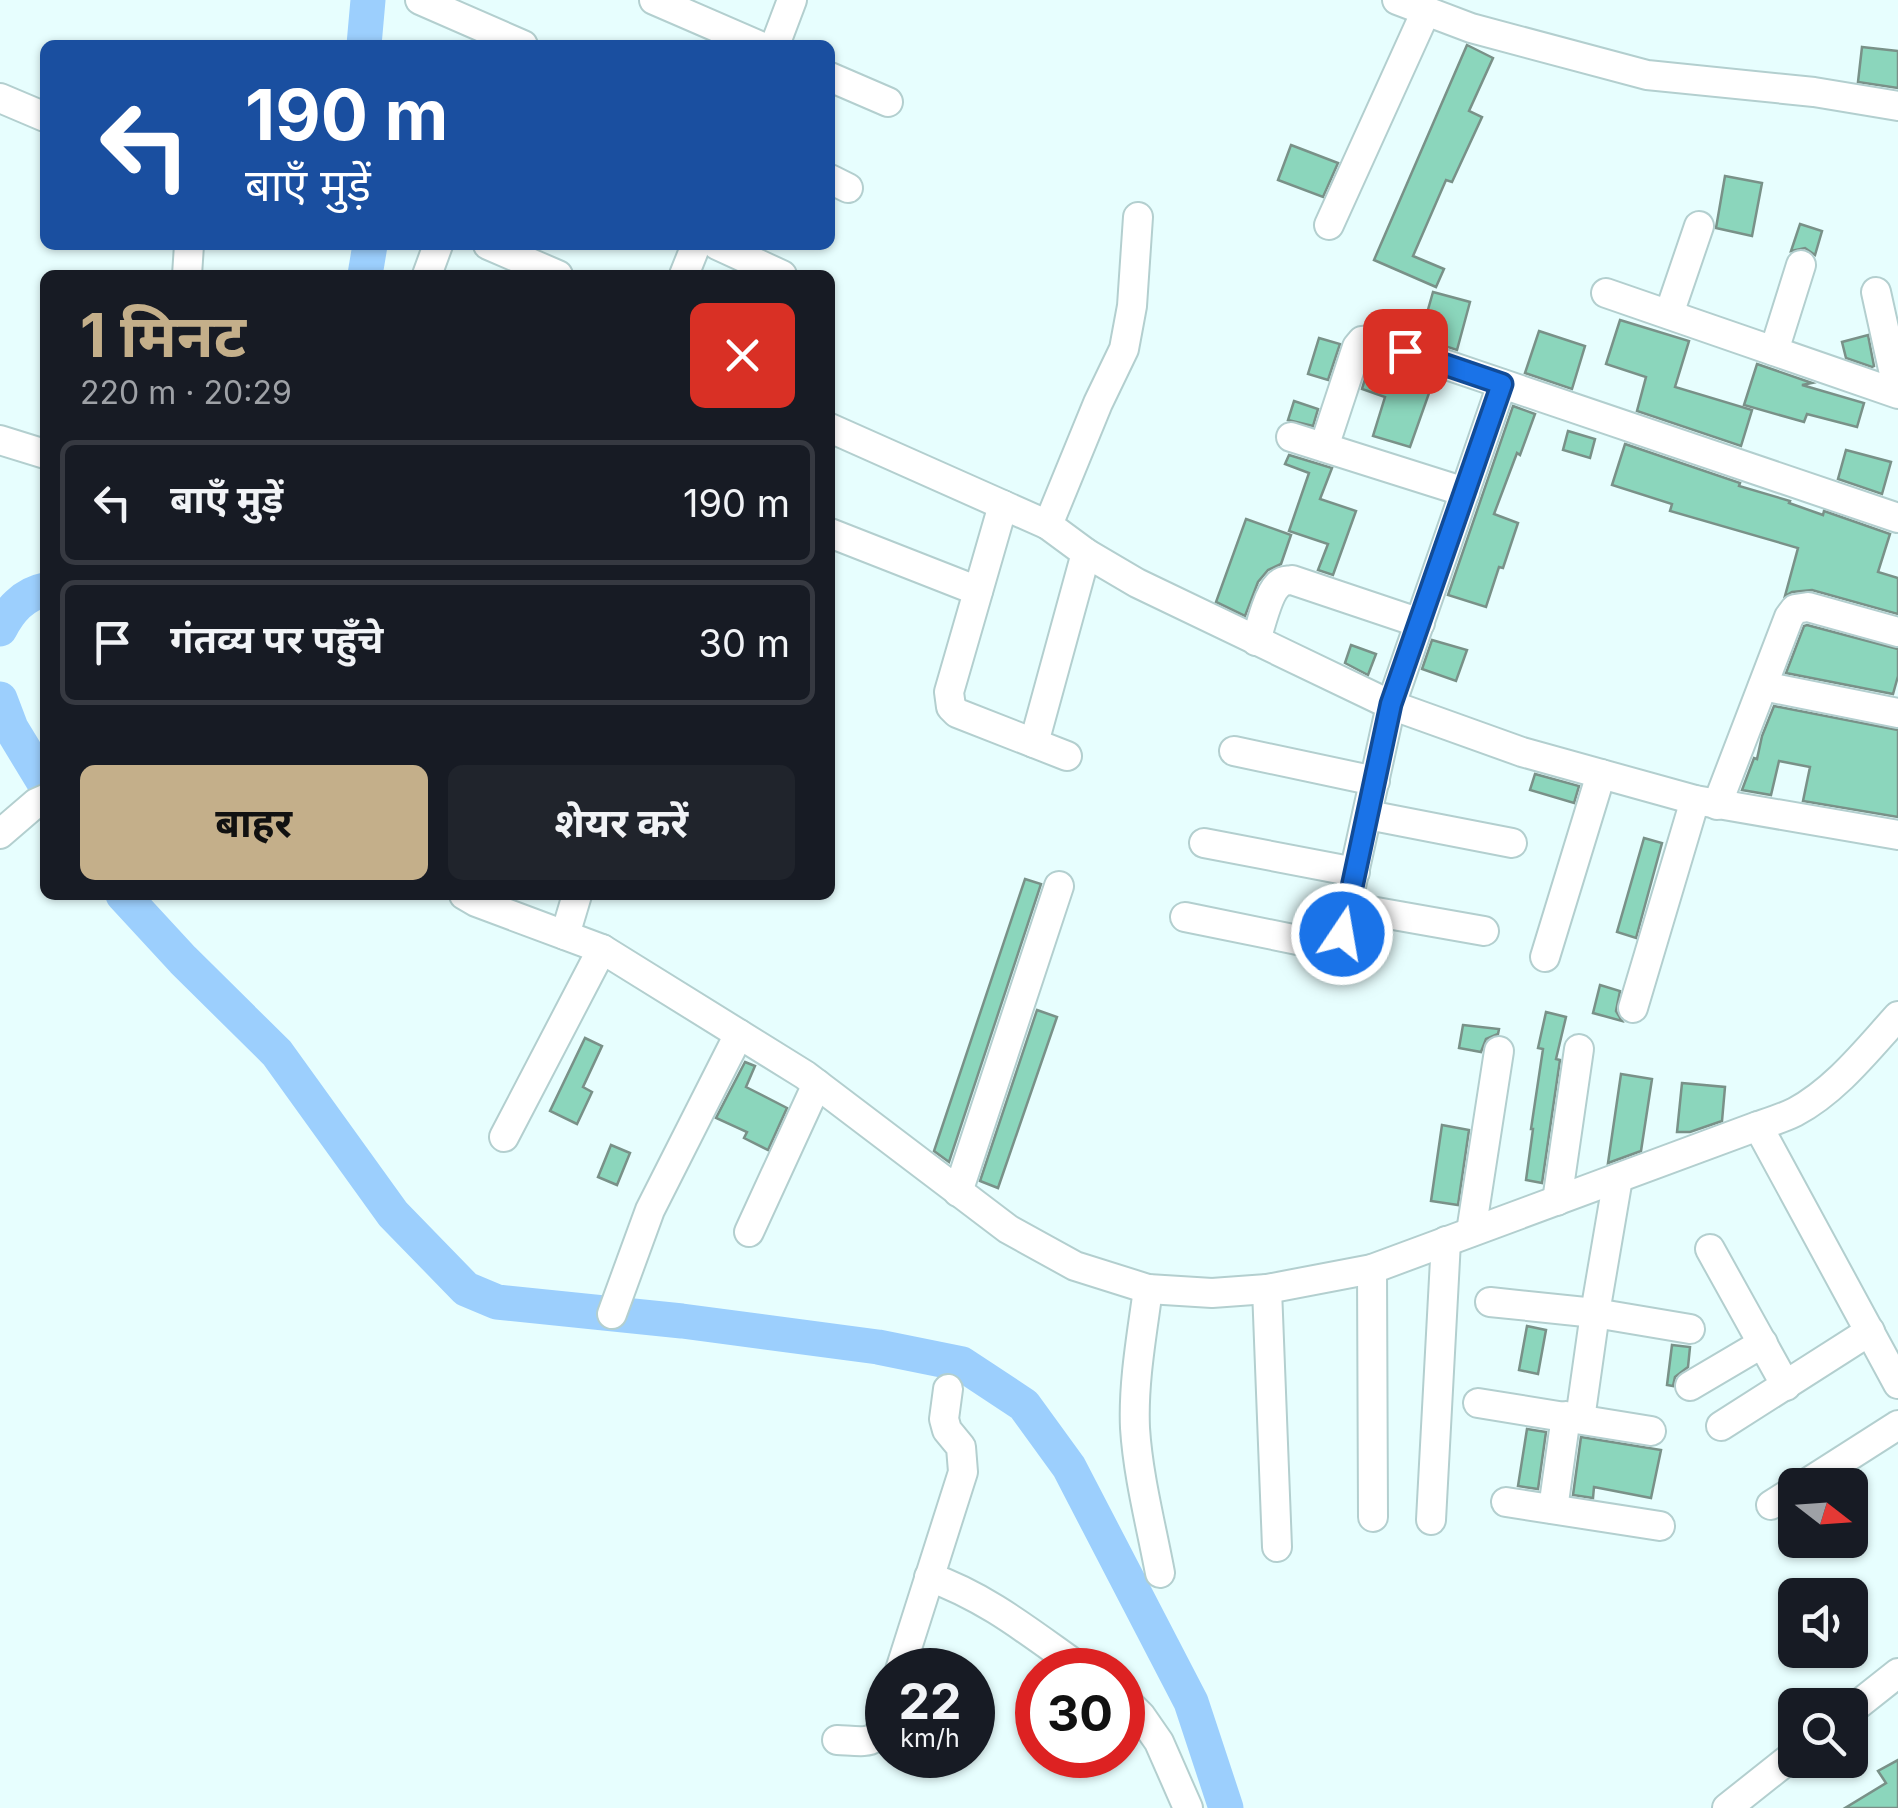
<!DOCTYPE html>
<html lang="hi">
<head>
<meta charset="utf-8">
<style>
	body { margin:0; font-family:Inter,"Noto Sans Devanagari",sans-serif; background:#20242c; color:#f1f3f6; height:100vh; display:flex; flex-direction:column; font-size:38px; white-space:nowrap }
	* { box-sizing:border-box; margin:0 }
	p { font-size:32px; color:#9ea1a6 }
	.icon { flex:none; width:55px; height:55px; fill:none; stroke:currentColor; stroke-width:2; stroke-linecap:round; stroke-linejoin:round }
	.map { position:relative; flex:1; overflow:hidden }
	.sheet { position:absolute; left:40px; top:270px; width:795px; height:630px; display:flex; flex-direction:column; background:#171b24; border-radius:15px; box-shadow:0 2px 8px #0004 }
	.sheet>* { flex:none }
	.top-card { position:absolute; left:40px; top:40px; width:795px; height:210px; border-radius:15px; box-shadow:0 2px 8px #0004; background:#1a4fa0; color:#fff; overflow:hidden }
	.needle { width:65px; rotate:107deg }
	.controls { position:absolute; left:1778px; top:1468px; display:grid; gap:20px }
	.controls a { display:grid; place-items:center; width:90px; height:90px; border-radius:15px; background:#171b24; box-shadow:0 2px 8px #0004; font-size:50px }
	.speed { position:absolute; left:865px; top:1648px; display:flex; gap:20px; font-size:50px; font-weight:700; text-align:center }
	.speed>* { display:grid; place-content:center; width:130px; height:130px; border-radius:50%; background:#171b24; box-shadow:0 2px 8px #0004; line-height:1 }
	.speed small { font-size:25px; font-weight:400 }
	.speed .limit { border:15px solid #d22; background:#fff; color:#111 }
	.pin { position:absolute; display:grid; place-items:center; width:85px; height:85px; color:#fff; margin:-42px; border-radius:20px; box-shadow:0 5px 15px #0006 }
	.me { position:absolute; width:110px; margin:-55px; rotate:12deg; stroke-linejoin:round; filter:drop-shadow(0 0 8px #0008) }
	.turn { display:flex; align-items:center; gap:35px; height:210px; padding:0 40px; font-size:45px }
	.turn .icon { width:130px; height:130px; stroke-width:2.5 }
	.turn b { display:block; font-size:70px; line-height:85px }
	.round { display:grid; place-items:center; flex:none; width:105px; height:105px; border-radius:15px; background:#20242c }
	.head { display:flex; align-items:center; justify-content:space-between; height:170px; padding:0 40px }
	h1 { font-size:60px; font-weight:700; line-height:75px; color:#c4af8a }
	.primary-button { display:flex; gap:20px; margin-top:auto; padding:20px 40px }
	.primary-button a { flex:1; height:115px; border-radius:15px; background:#c4af8a; color:#111; font-size:40px; font-weight:700; line-height:115px; text-align:center }
	.primary-button a+a { background:#20242c; color:#f1f3f6 }
	ul { padding:0; list-style:none }
	li { display:flex; align-items:center; gap:30px; height:125px; margin:0 20px 15px; padding:0 20px; border:5px solid #363941; border-radius:15px }
	li div { flex:1 }
	li b { display:block; font-size:38px }
	li em { font-style:normal }
	.map>svg:first-child { display:block }
	.lines { fill:none; stroke-linecap:round; stroke-linejoin:round }
	.river { stroke:#9ccffd; stroke-width:35 }
	.building { fill:#8bd6bc; stroke:#799188; stroke-width:2.5 }
	.minor-casing { stroke:#b3cfcf; stroke-width:32 }
	.minor { stroke:#fff; stroke-width:28 }
	.route-casing { stroke:#114b97; stroke-width:25 }
	.route { stroke:#1a73e8; stroke-width:18 }
</style>
</head>
<body>
<div class="map">
<svg width="1898" height="1808" viewBox="0 0 1898 1808">
	<rect width="100%" height="100%" fill="#e7fefe"/>
	<g class="lines">
		<g class="river">
			<polyline points="364,45 368,0"/>
			<polyline points="365,275 370,245"/>
			<path d="M0,629C9,611 24,594 45,590"/>
			<polyline points="0,699 11,728 45,784"/>
			<polyline points="123,895 183,960 277,1053 393,1214 466,1289 497,1302 682,1321 878,1347 962,1364 1024,1405 1069,1467 1191,1702 1226,1808"/>
		</g>
	</g>
	<g class="building">
		<polygon points="1467,45 1493,58 1469,111 1482,117 1452,182 1446,180 1413,256 1444,269 1436,287 1374,260"/>
		<polygon points="1862,47 1898,51 1898,88 1858,82"/>
		<polygon points="1291,145 1338,163 1323,197 1278,180"/>
		<polygon points="1725,176 1762,183 1752,236 1716,228"/>
		<polygon points="1800,224 1822,231 1815,255 1805,248 1791,251"/>
		<polygon points="1433,292 1470,302 1457,350 1420,338"/>
		<polygon points="1620,320 1689,341 1675,387 1752,410 1741,446 1637,411 1646,377 1606,364"/>
		<polygon points="1539,331 1585,346 1572,389 1525,373"/>
		<polygon points="1868,335 1874,366 1872,367 1846,358 1842,342"/>
		<polygon points="1319,338 1340,344 1328,380 1308,374"/>
		<polygon points="1371,359 1434,379 1410,447 1373,436 1385,397 1362,389"/>
		<polygon points="1757,364 1812,383 1802,385 1864,403 1857,427 1807,414 1804,422 1744,405"/>
		<polygon points="1294,401 1318,409 1313,426 1288,420"/>
		<polygon points="1513,406 1535,414 1520,455 1517,453 1494,514 1518,523 1503,568 1499,567 1486,607 1448,595"/>
		<polygon points="1568,431 1595,439 1590,458 1563,450"/>
		<polygon points="1625,444 1740,483 1739,486 1790,501 1789,503 1823,515 1824,511 1890,534 1878,572 1898,578 1898,614 1812,590 1792,592 1785,596 1798,548 1670,511 1672,504 1612,485"/>
		<polygon points="1846,450 1891,462 1882,494 1838,479"/>
		<polygon points="1289,455 1332,468 1320,499 1356,511 1333,575 1318,570 1328,544 1289,531 1309,473 1285,464"/>
		<polygon points="1246,519 1291,535 1281,564 1268,570 1258,582 1245,616 1216,602"/>
		<polygon points="1807,625 1898,649 1898,676 1893,694 1786,673 1804,626"/>
		<polygon points="1432,640 1467,650 1456,681 1422,669"/>
		<polygon points="1351,645 1376,654 1368,675 1345,663"/>
		<polygon points="1774,706 1898,730 1898,817 1803,801 1810,767 1779,761 1771,795 1742,790 1754,758 1757,759 1762,736"/>
		<polygon points="1535,774 1579,786 1574,803 1530,790"/>
		<polygon points="1644,838 1662,843 1636,938 1617,932"/>
		<polygon points="1025,879 1041,884 949,1162 934,1151"/>
		<polygon points="1600,985 1620,991 1616,1011 1622,1021 1593,1013"/>
		<polygon points="1037,1010 1057,1017 998,1188 980,1181"/>
		<polygon points="1546,1012 1566,1017 1556,1059 1560,1060 1542,1183 1526,1180 1533,1129 1531,1129 1543,1049 1538,1048"/>
		<polygon points="1463,1025 1499,1029 1498,1034 1486,1039 1481,1052 1459,1048"/>
		<polygon points="585,1038 602,1046 583,1087 592,1092 577,1124 550,1111"/>
		<polygon points="745,1062 755,1066 746,1087 787,1108 768,1150 744,1138 747,1132 716,1118"/>
		<polygon points="1621,1074 1652,1079 1641,1151 1608,1163"/>
		<polygon points="1682,1083 1725,1087 1722,1121 1690,1132 1677,1132"/>
		<polygon points="1442,1125 1469,1130 1458,1205 1431,1201"/>
		<polygon points="611,1145 630,1153 617,1185 598,1177"/>
		<polygon points="1527,1326 1546,1330 1538,1374 1519,1370"/>
		<polygon points="1672,1345 1690,1347 1688,1367 1675,1377 1673,1386 1667,1385"/>
		<polygon points="1527,1429 1546,1432 1538,1489 1518,1486"/>
		<polygon points="1581,1437 1661,1450 1651,1498 1594,1487 1593,1498 1573,1495"/>
		<polygon points="1898,1760 1898,1808 1845,1808 1886,1783 1878,1771"/>
	</g>
	<g class="lines">
		<defs>
			<g id="minor">
				<polyline points="420,0 523,45"/>
				<polyline points="654,0 758,45"/>
				<polyline points="1397,0 1471,28 1647,75 1814,92 1898,106"/>
				<polyline points="775,45 792,0"/>
				<polyline points="830,77 888,102"/>
				<polyline points="0,98 45,117"/>
				<polyline points="830,179 848,188"/>
				<polyline points="1329,225 1426,11"/>
				<polyline points="488,245 558,275"/>
				<polyline points="717,245 782,275"/>
				<polyline points="187,275 189,245"/>
				<polyline points="427,275 438,245"/>
				<polyline points="684,275 696,245"/>
				<polyline points="1876,292 1898,392"/>
				<polyline points="1606,293 1898,394"/>
				<polyline points="1669,314 1699,226"/>
				<polyline points="1774,351 1801,265"/>
				<polyline points="830,428 1048,525 1086,553 1137,583 1391,705 1522,752 1695,800 1898,835"/>
				<polyline points="1291,437 1465,492"/>
				<polyline points="0,440 45,454"/>
				<polyline points="1324,447 1357,347 1362,341 1373,340 1898,518"/>
				<polyline points="1003,505 949,692 951,707 957,713 1067,756"/>
				<polyline points="1048,525 1098,403 1124,349 1132,306 1138,217"/>
				<polyline points="830,533 978,591"/>
				<path d="M1256,641C1260,627 1268,595 1277,586C1282,580 1286,581 1292,580L1420,623"/>
				<polyline points="1763,686 1898,713"/>
				<polyline points="1034,743 1086,553"/>
				<polyline points="1234,751 1375,781"/>
				<polyline points="1717,805 1789,617 1795,609 1808,607 1898,632"/>
				<polyline points="1368,815 1512,843"/>
				<polyline points="0,834 36,803 45,799"/>
				<polyline points="1204,843 1355,872"/>
				<path d="M464,895L476,902L602,949L805,1075L1008,1229L1075,1266L1148,1289L1212,1293L1267,1289L1372,1269L1758,1126C1770,1122 1783,1118 1795,1112C1836,1090 1867,1050 1898,1016"/>
				<polyline points="1348,907 1484,931"/>
				<polyline points="1185,917 1327,946 1332,946 1339,941 1391,705 1502,384"/>
				<polyline points="565,935 577,895"/>
				<polyline points="1545,957 1601,774"/>
				<polyline points="1633,1008 1695,800"/>
				<polyline points="1758,1126 1898,1384"/>
				<polyline points="504,1137 602,949"/>
				<polyline points="958,1192 1059,886"/>
				<polyline points="1557,1201 1579,1049"/>
				<polyline points="749,1232 817,1084"/>
				<polyline points="1471,1232 1499,1051"/>
				<polyline points="1710,1249 1786,1386"/>
				<polyline points="1372,1269 1373,1517"/>
				<path d="M1148,1289C1142,1334 1133,1382 1135,1428C1138,1476 1151,1525 1160,1573"/>
				<polyline points="1267,1289 1277,1547"/>
				<polyline points="1490,1302 1595,1313 1690,1329"/>
				<polyline points="612,1314 650,1210 739,1034"/>
				<polyline points="1690,1386 1763,1343"/>
				<polyline points="1478,1403 1651,1431"/>
				<polyline points="1580,1419 1595,1313 1618,1178"/>
				<polyline points="1721,1426 1870,1331"/>
				<polyline points="1804,1485 1898,1425"/>
				<polyline points="1506,1502 1660,1526"/>
				<polyline points="1771,1505 1795,1490"/>
				<polyline points="1553,1509 1566,1416"/>
				<polyline points="1431,1520 1446,1241"/>
				<path d="M929,1577C987,1597 1033,1635 1083,1670"/>
				<polyline points="900,1670 963,1472 961,1447 947,1430 944,1419 948,1389"/>
				<polyline points="1122,1697 1141,1716 1159,1742 1188,1808"/>
				<polyline points="1850,1711 1898,1673"/>
				<path d="M837,1740C875,1742 876,1746 888,1708"/>
				<polyline points="1727,1808 1795,1754"/>
			</g>
		</defs>
		<use href="#minor" class="minor-casing"/>
		<use href="#minor" class="minor"/>
	</g>
	<g class="lines">
		<defs>
			<polyline id="route" points="1342,934 1391,704 1502,384 1405,351"/>
		</defs>
		<use href="#route" class="route-casing"/>
		<use href="#route" class="route"/>
	</g>
</svg>
<div class="controls">
<a><svg class="needle" viewBox="-14 -14 28 28"><path d="M0-13l5 13h-10z" fill="#e53935"/><path d="M0 13l5-13h-10z" fill="#9ea1a6"/></svg></a>
<a><svg class="icon" aria-label="sound" viewBox="0 0 24 24"><path d="M4 9h4l5-4v14l-5-4H4zM17 9q2 3 0 6"/></svg></a>
<a><svg class="icon" aria-label="search" viewBox="0 0 24 24"><circle cx="10" cy="10" r="6"/><path d="M15 15l6 6"/></svg></a>
</div>
<div class="speed"><div>22<small>km/h</small></div><div class="limit">30</div></div>
<div class="pin" style="left:1405px;top:351px;background:#d93025"><svg class="icon" aria-label="arrive" viewBox="0 0 24 24"><path d="M6 21V4h12l-3 4 3 4H6"/></svg></div>
<svg class="me" style="left:1342px;top:934px" viewBox="-20 -20 40 40"><circle r="17" fill="#1a73e8" stroke="#fff" stroke-width="3"/><path d="M0-11L8 9 0 5-8 9z" fill="#fff"/></svg>
<div class="top-card">
<div class="turn"><svg class="icon" aria-label="left" viewBox="0 0 24 24"><path d="M17 20v-9H6M10 6l-5 5 5 5"/></svg><div><b>190 m</b>बाएँ मुड़ें</div></div>
</div>
<section class="sheet">
<div class="head"><div><h1>1 मिनट</h1><p>220 m · 20:29</p></div><a class="round" style="background:#d93025;color:#fff"><svg class="icon" aria-label="close" viewBox="0 0 24 24"><path d="M6 6l12 12M18 6L6 18"/></svg></a></div>
<ul>
<li><svg class="icon" aria-label="left" viewBox="0 0 24 24"><path d="M17 20v-9H6M10 6l-5 5 5 5"/></svg><div><b>बाएँ मुड़ें</b></div><em>190 m</em></li>
<li><svg class="icon" aria-label="arrive" viewBox="0 0 24 24"><path d="M6 21V4h12l-3 4 3 4H6"/></svg><div><b>गंतव्य पर पहुँचे</b></div><em>30 m</em></li>
</ul>
<div class="primary-button"><a>बाहर</a><a>शेयर करें</a></div>
</section>
</div>
</body>
</html>
